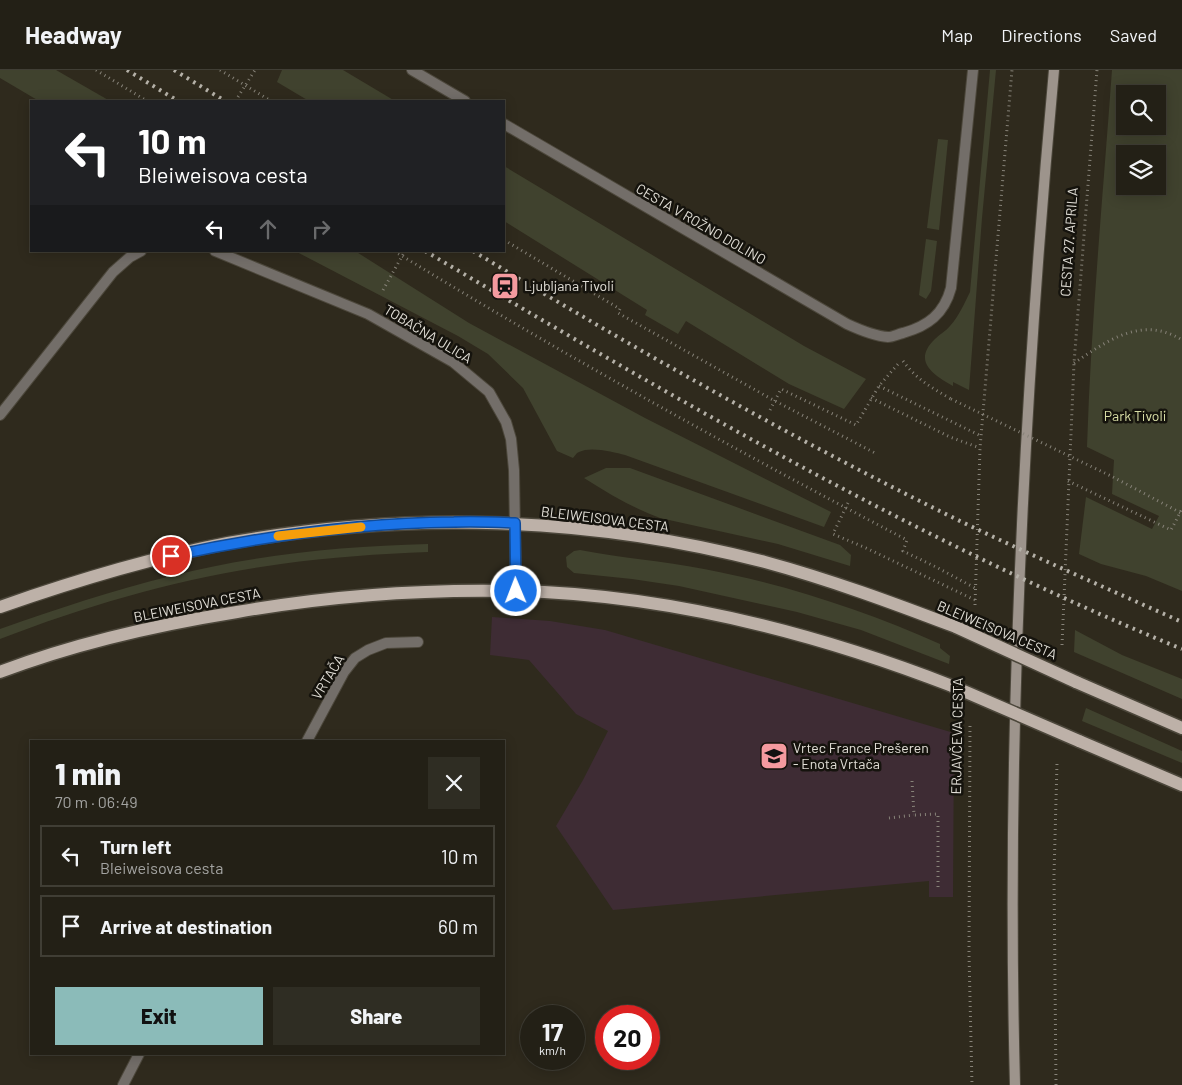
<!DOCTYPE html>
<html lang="en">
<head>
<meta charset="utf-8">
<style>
	body { margin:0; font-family:Barlow,sans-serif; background:#2f2d23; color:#f1f3f6; height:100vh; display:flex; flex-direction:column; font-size:19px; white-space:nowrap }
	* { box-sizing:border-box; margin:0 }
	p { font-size:16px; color:#a3a3a1 }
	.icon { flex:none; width:28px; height:28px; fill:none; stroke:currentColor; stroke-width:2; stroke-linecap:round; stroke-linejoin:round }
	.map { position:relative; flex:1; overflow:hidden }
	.sheet { position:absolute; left:30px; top:670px; width:475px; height:315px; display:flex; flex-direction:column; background:#232016; border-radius:0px; box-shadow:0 2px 12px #0003,0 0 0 1px #403e35 }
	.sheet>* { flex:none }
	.hud { position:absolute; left:30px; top:30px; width:475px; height:152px; border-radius:0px; box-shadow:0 2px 12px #0003,0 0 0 1px #403e35; background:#202124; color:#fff; overflow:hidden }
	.fabs { position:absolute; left:1116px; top:15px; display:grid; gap:10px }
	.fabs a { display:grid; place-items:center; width:50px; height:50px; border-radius:0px; background:#232016; box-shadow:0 2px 12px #0003,0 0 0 1px #403e35; font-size:25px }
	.speed { position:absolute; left:520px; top:935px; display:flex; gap:10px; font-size:25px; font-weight:700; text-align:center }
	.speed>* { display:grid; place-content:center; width:65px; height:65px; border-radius:50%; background:#232016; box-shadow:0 2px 12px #0003,0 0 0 1px #403e35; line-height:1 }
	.speed small { font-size:12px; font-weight:400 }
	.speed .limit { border:8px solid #d22; background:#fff; color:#111 }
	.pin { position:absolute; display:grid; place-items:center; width:42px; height:42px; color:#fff; margin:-21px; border:2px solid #fff; border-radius:50%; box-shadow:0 1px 5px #0007 }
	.me { position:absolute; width:55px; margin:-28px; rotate:359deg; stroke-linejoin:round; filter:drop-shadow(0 0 4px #0008) }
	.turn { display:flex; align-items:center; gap:18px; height:105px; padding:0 25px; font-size:22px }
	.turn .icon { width:65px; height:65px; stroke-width:2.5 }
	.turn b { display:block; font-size:35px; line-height:42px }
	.lanes { display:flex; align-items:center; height:48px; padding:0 25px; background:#0003; justify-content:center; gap:25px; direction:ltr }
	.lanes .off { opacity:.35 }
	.round { display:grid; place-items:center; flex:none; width:52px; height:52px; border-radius:0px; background:#2f2d23 }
	.summary { display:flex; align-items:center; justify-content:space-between; height:85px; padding:0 25px }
	h1 { font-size:30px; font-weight:800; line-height:38px }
	.cta { display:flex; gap:10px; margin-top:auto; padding:10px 25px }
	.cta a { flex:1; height:58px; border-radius:0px; background:#8bbbb9; color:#111; font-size:20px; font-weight:800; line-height:58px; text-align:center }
	.cta a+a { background:#2f2d23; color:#f1f3f6 }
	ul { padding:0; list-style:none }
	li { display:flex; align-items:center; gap:15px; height:62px; margin:0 10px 8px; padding:0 15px; border:2px solid #403e35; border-radius:0px }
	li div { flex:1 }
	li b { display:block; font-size:19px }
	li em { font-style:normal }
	header { display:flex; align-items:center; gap:30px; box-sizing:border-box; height:70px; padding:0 25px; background:#232016; border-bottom:1px solid #403e35 }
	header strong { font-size:24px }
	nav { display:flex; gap:28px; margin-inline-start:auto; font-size:18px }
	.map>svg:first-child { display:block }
	.education { fill:#3e2c34 }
	.green { fill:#40422e; fill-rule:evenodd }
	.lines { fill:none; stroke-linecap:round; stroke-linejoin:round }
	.service-casing { stroke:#4c473b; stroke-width:12 }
	.minor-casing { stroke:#4c473b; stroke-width:12 }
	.secondary-casing { stroke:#4c473b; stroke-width:12 }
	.primary-casing { stroke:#4c473b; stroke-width:15 }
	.path { stroke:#878379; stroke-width:3; stroke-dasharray:1 4; stroke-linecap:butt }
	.service { stroke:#736e69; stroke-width:10 }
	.minor { stroke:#736e69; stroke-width:10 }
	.secondary { stroke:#9d948c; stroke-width:10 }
	.primary { stroke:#bdb1a8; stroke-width:12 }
	.rail { stroke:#b5b1a8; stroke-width:4; stroke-dasharray:2.5 5; stroke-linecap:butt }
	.primary-bridge-casing { stroke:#4c473b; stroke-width:15; stroke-linecap:butt }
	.path-bridge { stroke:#878379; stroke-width:3; stroke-dasharray:1 4; stroke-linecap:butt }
	.primary-bridge { stroke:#bdb1a8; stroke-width:12 }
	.route-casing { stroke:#114b97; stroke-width:12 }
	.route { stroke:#1a73e8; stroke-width:9 }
	.slow { stroke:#f59e0b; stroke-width:9 }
	.labels { text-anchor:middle; stroke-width:5; stroke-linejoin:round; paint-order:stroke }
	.street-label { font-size:14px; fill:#e2dfd7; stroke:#15130d }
	.poi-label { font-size:14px; fill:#e2dfd7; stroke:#15130d; text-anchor:start }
	.park-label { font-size:14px; fill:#dadfa7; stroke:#15130d }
</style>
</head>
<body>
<header>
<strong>Headway</strong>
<nav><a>Map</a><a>Directions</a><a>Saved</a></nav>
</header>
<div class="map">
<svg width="1182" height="1015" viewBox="0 0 1182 1015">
	<rect width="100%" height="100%" fill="#2f2a1d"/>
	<polygon class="education" points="492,547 550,551 605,560 954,663 953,827 929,827 929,811 613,840 556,756 583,710 608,661 576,644 529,590 490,585"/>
	<g class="green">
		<polygon points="0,0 56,0 110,31 39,31 0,8"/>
		<polygon points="282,0 343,0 395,31 309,31 277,12"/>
		<path d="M990,0H996L982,148L969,320L953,312V316C933,305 912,291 935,269C940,264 946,261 950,256C959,246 964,234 970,222Z"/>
		<path d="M1112,0H1182V521L1146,506L1101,494L1079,484L1086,427L1152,459L1159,446L1112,424L1114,390L1087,377C1091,251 1103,125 1112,0ZM1125,24H1158V56H1125ZM1125,84H1158V116H1125Z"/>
		<polygon points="938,69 948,70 939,160 927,158"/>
		<polygon points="504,96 804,276 866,309 844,339 789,314 686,251 678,264 645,245 647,240 504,151"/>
		<polygon points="926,169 937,171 931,221 926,229 919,225"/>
		<path d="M295,181H355L469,253L645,348L831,442L824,457L625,385C614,382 590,376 579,382C576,383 575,386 573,388L557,381L523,318L488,284L458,266Z"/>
		<path d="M606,398H630L840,475L851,485L850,496L778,474L660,448C633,438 609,424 584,408Z"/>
		<path d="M428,474V482C379,484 330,487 281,494C185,507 90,534 0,569V559C57,539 113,520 171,506C255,485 342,476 428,474Z"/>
		<path d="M580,480C621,488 663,491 704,499C784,514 866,541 940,574V578L950,586L949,594L861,560L797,542L679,516L632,509L574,503L567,497L566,487L574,481Z"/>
		<polygon points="1075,560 1122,585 1182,609 1182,629 1074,582"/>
		<polygon points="1086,638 1182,681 1182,693 1082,651"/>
	</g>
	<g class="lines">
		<defs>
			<g id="service">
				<polyline points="215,181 368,244 453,292 489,322 506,352 511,369 514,400 516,521"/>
				<polyline points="0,345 113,202 130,187 141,181"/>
			</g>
			<g id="minor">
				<polyline points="412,0 465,31"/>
				<path d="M504,54L847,254C860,260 874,266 888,267C893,267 898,264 903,263C928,256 944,244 951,218L973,0"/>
				<polyline points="307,671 344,602 355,588 368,580 386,573 418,572"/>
				<polyline points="123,1015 139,984"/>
			</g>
			<path id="secondary" d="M1015,1015C1006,677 1023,337 1054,0"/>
			<g id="primary">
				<path d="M0,537C74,511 150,488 228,473C406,441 590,446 765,492C831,510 893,533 956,557"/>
				<path d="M0,602C76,573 156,555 237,542C328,526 421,519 514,521C664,524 813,562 952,616"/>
				<polyline points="1076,612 1182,658"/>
				<polyline points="1079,671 1182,715"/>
			</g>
		</defs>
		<use href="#service" class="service-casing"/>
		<use href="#minor" class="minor-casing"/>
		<use href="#secondary" class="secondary-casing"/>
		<use href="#primary" class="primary-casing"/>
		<g class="path">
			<polyline points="96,0 147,31"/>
			<polyline points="220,0 271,31"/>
			<polyline points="238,27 255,0"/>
			<polyline points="504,170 620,239 618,243 775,331 875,383"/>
			<path d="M394,181C562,284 733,379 907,470L903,481L938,498L975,518"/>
			<polyline points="383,220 405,181"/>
			<path d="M903,291C916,309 932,318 951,329"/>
			<path d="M1074,293C1107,271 1142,245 1182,270"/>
			<polyline points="879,316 981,366"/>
			<polyline points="871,328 950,367 980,378"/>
			<polyline points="770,340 781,319 856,355 879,316 898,294"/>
			<polyline points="1113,407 1181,443"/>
			<polyline points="1068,411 1171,460 1182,439"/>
			<polyline points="848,433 833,464 866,478 975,530"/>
			<polyline points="975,535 980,378 1012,0"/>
			<polyline points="1062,575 1074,293 1097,0"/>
			<polyline points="970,656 969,884 972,1015"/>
			<polyline points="912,711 914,745 938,744 938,819"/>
			<polyline points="889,748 914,745"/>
			<polyline points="1056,1015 1054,805 1057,693"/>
		</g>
		<use href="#service" class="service"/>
		<use href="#minor" class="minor"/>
		<use href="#secondary" class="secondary"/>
		<use href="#primary" class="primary"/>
		<g class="rail">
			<polyline points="127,0 178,31"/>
			<polyline points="174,0 225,31"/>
			<path d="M425,181C670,326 918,471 1182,579"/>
			<path d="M473,181C633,278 795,370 962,452C1035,487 1108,519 1182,552"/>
		</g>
		<defs>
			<g id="primary-bridge">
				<polyline points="956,557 1076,612"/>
				<polyline points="952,616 1079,671"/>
			</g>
		</defs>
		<use href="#primary-bridge" class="primary-bridge-casing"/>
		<polyline class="path-bridge" points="951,329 1113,407"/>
		<use href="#primary-bridge" class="primary-bridge"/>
	</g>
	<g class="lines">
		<defs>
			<path id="route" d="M171,486C264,466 359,453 454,452C474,451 495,452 515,453L516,521"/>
		</defs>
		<use href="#route" class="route-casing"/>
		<use href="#route" class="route"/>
		<polyline class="slow" points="278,466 361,457"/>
	</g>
	<defs>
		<symbol id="station-square" viewBox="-11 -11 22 22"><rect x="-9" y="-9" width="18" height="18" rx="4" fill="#f49a9f" stroke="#15130d"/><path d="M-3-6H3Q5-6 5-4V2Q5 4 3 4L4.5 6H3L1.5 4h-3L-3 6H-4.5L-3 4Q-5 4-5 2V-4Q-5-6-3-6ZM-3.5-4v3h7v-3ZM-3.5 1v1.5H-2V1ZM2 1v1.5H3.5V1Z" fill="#111"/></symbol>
		<symbol id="school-square" viewBox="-11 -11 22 22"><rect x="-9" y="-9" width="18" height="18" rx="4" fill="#f49a9f" stroke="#15130d"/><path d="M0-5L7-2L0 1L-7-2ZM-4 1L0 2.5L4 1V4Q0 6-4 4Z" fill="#111"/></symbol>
	</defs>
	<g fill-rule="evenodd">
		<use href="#station-square" x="489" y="200" width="32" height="32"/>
		<use href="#school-square" x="758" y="670" width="32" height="32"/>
	</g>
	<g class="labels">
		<g class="street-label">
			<text transform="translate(701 154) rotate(30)" y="5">CESTA V ROŽNO DOLINO</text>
			<text transform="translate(1069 172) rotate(-86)" y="5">CESTA 27. APRILA</text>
			<text transform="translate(428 264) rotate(31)" y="5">TOBAČNA ULICA</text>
			<text transform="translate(605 449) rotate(7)" y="5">BLEIWEISOVA CESTA</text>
			<text transform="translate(197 535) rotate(-11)" y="5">BLEIWEISOVA CESTA</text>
			<text transform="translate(997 560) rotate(23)" y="5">BLEIWEISOVA CESTA</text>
			<text transform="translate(328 607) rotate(-59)" y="5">VRTAČA</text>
			<text transform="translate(957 666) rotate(-89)" y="5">ERJAVČEVA CESTA</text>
		</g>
		<g class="poi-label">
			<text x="524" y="221">Ljubljana Tivoli</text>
			<text x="793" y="683">Vrtec France Prešeren<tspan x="793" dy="16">- Enota Vrtača</tspan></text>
		</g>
		<g class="park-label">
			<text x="1135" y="351">Park Tivoli</text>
		</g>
	</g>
</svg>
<div class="fabs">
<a><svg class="icon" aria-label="search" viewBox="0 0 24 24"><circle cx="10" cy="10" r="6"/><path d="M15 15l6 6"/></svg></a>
<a><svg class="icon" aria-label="layers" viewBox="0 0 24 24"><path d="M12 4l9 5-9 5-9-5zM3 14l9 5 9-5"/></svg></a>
</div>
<div class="speed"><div>17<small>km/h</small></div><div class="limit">20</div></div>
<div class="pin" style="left:171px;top:486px;background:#d93025"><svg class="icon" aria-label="arrive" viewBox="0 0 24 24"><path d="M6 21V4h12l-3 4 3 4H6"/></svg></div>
<svg class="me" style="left:516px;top:521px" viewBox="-20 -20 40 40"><circle r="17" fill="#1a73e8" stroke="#fff" stroke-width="3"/><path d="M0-11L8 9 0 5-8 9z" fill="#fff"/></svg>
<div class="hud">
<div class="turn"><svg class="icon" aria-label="left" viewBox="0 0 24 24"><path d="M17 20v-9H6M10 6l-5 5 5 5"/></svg><div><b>10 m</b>Bleiweisova cesta</div></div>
<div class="lanes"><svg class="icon" aria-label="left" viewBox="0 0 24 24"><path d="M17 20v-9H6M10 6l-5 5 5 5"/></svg><svg class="icon off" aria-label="ahead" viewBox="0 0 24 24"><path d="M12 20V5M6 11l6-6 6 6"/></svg><svg class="icon off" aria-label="right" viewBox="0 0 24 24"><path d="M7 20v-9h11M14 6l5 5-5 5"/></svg></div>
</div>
<section class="sheet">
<div class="summary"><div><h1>1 min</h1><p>70 m · 06:49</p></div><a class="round"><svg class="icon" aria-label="close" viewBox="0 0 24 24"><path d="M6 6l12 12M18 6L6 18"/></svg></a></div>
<ul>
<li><svg class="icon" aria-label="left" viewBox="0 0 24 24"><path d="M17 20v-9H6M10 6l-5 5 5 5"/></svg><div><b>Turn left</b><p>Bleiweisova cesta</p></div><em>10 m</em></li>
<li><svg class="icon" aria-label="arrive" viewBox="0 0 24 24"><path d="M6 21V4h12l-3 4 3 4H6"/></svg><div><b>Arrive at destination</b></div><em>60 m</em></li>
</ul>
<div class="cta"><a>Exit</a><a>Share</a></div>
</section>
</div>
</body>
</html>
